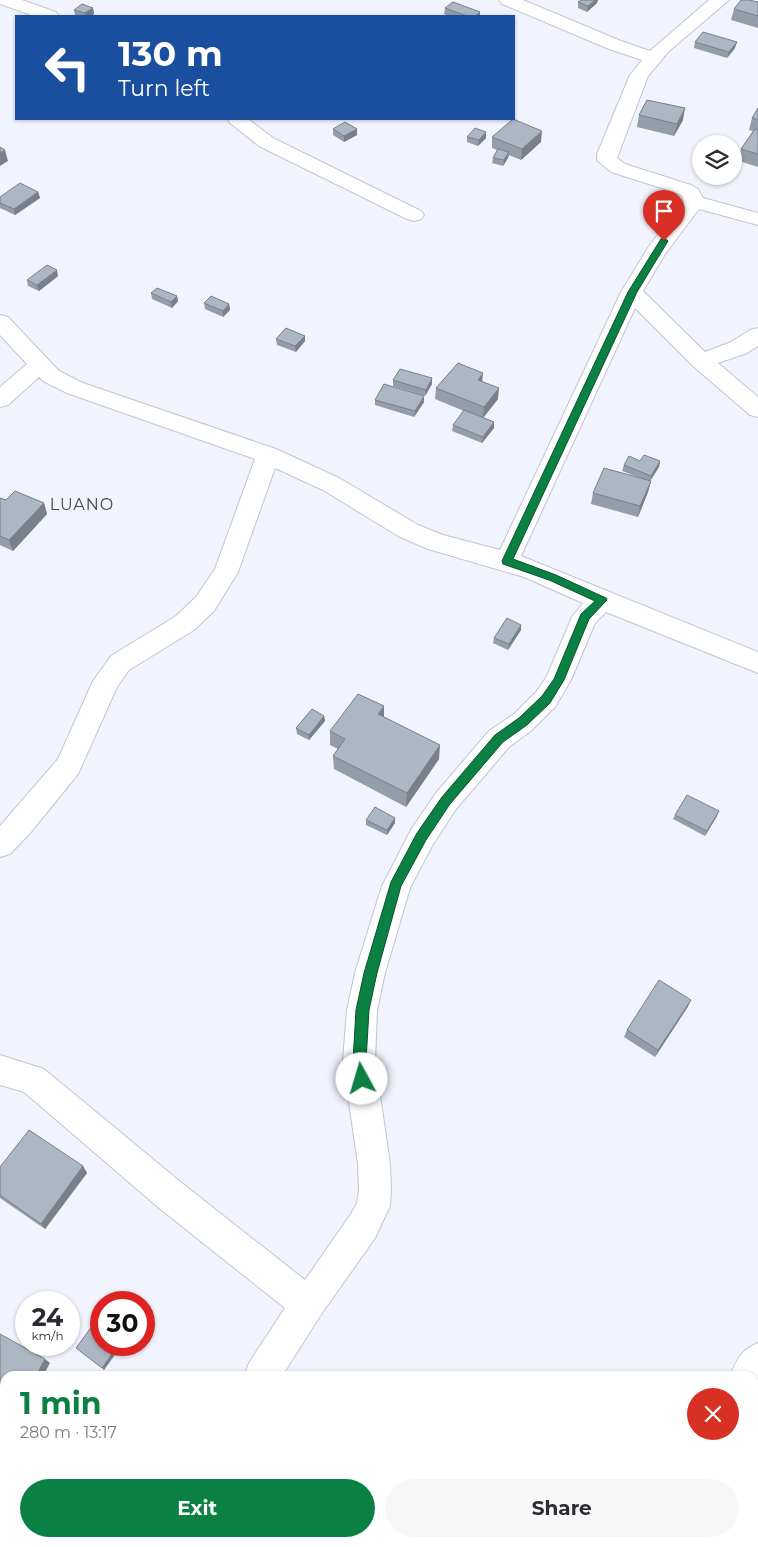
<!DOCTYPE html>
<html lang="en">
<head>
<meta charset="utf-8">
<style>
	body { margin:0; font-family:Montserrat,sans-serif; background:#f7f7f7; color:#2b2b33; height:100vh; display:flex; flex-direction:column; font-size:19px; white-space:nowrap }
	* { box-sizing:border-box; margin:0 }
	p { font-size:16px; color:#7c7c81 }
	.icon { flex:none; width:28px; height:28px; fill:none; stroke:currentColor; stroke-width:2; stroke-linecap:round; stroke-linejoin:round }
	.map { position:relative; flex:1; overflow:hidden }
	.panel { position:absolute; left:0px; top:1371px; width:759px; height:176px; display:flex; flex-direction:column; background:#fff; border-radius:15px 15px 0 0; box-shadow:0 1px 4px #0004 }
	.panel>* { flex:none }
	.top-card { position:absolute; left:15px; top:15px; width:500px; height:105px; border-radius:0px; box-shadow:0 1px 4px #0004; background:#1a4fa0; color:#fff; overflow:hidden }
	.buttons { position:absolute; left:692px; top:135px; display:grid; gap:10px }
	.buttons a { display:grid; place-items:center; width:50px; height:50px; border-radius:50%; background:#fff; box-shadow:0 1px 4px #0004; font-size:25px }
	.speed { position:absolute; left:15px; top:1291px; display:flex; gap:10px; font-size:25px; font-weight:700; text-align:center }
	.speed>* { display:grid; place-content:center; width:65px; height:65px; border-radius:50%; background:#fff; box-shadow:0 1px 4px #0004; line-height:1 }
	.speed small { font-size:12px; font-weight:400 }
	.speed .limit { border:8px solid #d22; background:#fff; color:#111 }
	.pin { position:absolute; display:grid; place-items:center; width:42px; height:42px; color:#fff; margin:-51px -21px; border-radius:50% 50% 50% 0; rotate:-45deg; box-shadow:0 0 5px #0007 }
	.pin .icon { rotate:45deg }
	.me { position:absolute; width:55px; margin:-28px; rotate:354deg; stroke-linejoin:round; filter:drop-shadow(0 0 4px #0008) }
	.turn { display:flex; align-items:center; gap:18px; height:105px; padding:0 20px; font-size:22px }
	.turn .icon { width:65px; height:65px; stroke-width:2.5 }
	.turn b { display:block; font-size:35px; line-height:42px }
	.round { display:grid; place-items:center; flex:none; width:52px; height:52px; border-radius:26px; background:#f7f7f7 }
	.head { display:flex; align-items:center; justify-content:space-between; height:85px; padding:0 20px }
	h1 { font-size:30px; font-weight:700; line-height:38px; color:#0b8043 }
	.cta { display:flex; gap:10px; margin-top:auto; padding:10px 20px }
	.cta a { flex:1; height:58px; border-radius:30px; background:#0b8043; color:#fff; font-size:20px; font-weight:700; line-height:58px; text-align:center }
	.cta a+a { background:#f7f7f7; color:#2b2b33 }
	.map>svg:first-child { display:block }
	.lines { fill:none; stroke-linecap:round; stroke-linejoin:round }
	.minor-casing { stroke:#c2c4d3; stroke-width:2 }
	.minor { fill:#fff; fill-rule:evenodd }
	.wall { fill:#959da8 }
	.shaded-wall { fill:#798088 }
	.building { fill:#adb7c3; stroke:#798088 }
	.route { fill:#0b8043; stroke:#07532c }
	.labels { text-anchor:middle; stroke-width:4; stroke-linejoin:round; paint-order:stroke }
	.quarter-label { font-size:16px; letter-spacing:1px; fill:#444652; stroke:#f1f3ff }
</style>
</head>
<body>
<div class="map">
<svg width="758" height="1547" viewBox="0 0 758 1547">
	<rect width="100%" height="100%" fill="#f1f3ff"/>
	<g class="lines">
		<defs>
			<g id="minor">
				<polygon points="0,0 22,0 56,12 59,16 34,16 0,4"/>
				<polygon points="499,0 523,0 621,41 650,51 709,0 729,0 669,51 648,76 617,158 625,164 691,185 698,189 703,198 758,213 758,225 699,209 665,254 643,291 705,352 731,342 750,330 758,328 758,346 747,353 718,363 758,397 758,417 750,415 693,366 635,308 521,556 758,652 758,673 606,612 595,623 571,680 555,707 532,730 509,747 456,809 432,846 410,888 385,973 377,1010 375,1061 390,1164 391,1190 390,1206 375,1238 320,1316 282,1376 244,1376 249,1363 285,1308 159,1208 24,1092 0,1085 0,1055 44,1069 183,1184 305,1280 351,1214 357,1203 359,1190 358,1164 343,1061 347,1010 355,973 382,886 412,828 436,793 489,731 514,714 537,691 547,676 572,617 583,603 524,577 428,549 400,537 323,490 275,468 238,572 214,611 194,630 129,670 117,687 78,774 31,832 10,854 0,857 0,826 58,759 93,681 111,656 176,616 196,597 215,569 255,459 67,393 43,381 39,377 8,405 0,407 0,387 27,364 0,335 0,315 8,317 59,371 83,383 276,449 339,478 418,525 443,535 500,550 621,292 649,246 684,202 682,196 677,193 611,172 597,160 597,154 630,75 642,60 609,49 502,4"/>
				<polygon points="228,119 248,119 273,138 421,211 424,215 421,219 414,221 407,219 259,146 230,123"/>
				<path d="M758,1343V1390L754,1391V1376H730C737,1359 741,1350 758,1343Z"/>
				<polygon points="160,1542 198,1542 196,1547 158,1547"/>
				<polygon points="670,1542 708,1542 707,1547 669,1547"/>
			</g>
		</defs>
		<use href="#minor" class="minor-casing"/>
		<use href="#minor" class="minor"/>
	</g>
	<g class="wall">
		<polygon points="578,2 597,3 587,12 578,8"/>
		<polygon points="758,2 758,28 731,20 734,9"/>
		<polygon points="93,8 94,14 90,16 77,16 75,15 74,10"/>
		<polygon points="445,8 480,16 450,16 444,14"/>
		<polygon points="695,42 735,48 727,58 694,48"/>
		<polygon points="758,108 758,167 739,161 741,149 753,131 749,130 752,118"/>
		<polygon points="639,115 683,120 674,136 637,127"/>
		<polygon points="333,129 357,129 357,135 344,142 333,135"/>
		<polygon points="486,132 486,138 478,146 467,142 467,137"/>
		<polygon points="492,137 541,142 521,160 509,155 508,158 503,166 492,163 493,158 497,150 492,148"/>
		<polygon points="38,192 40,198 15,215 0,208 0,197"/>
		<polygon points="58,276 39,291 28,286 27,280"/>
		<polygon points="151,293 177,296 178,301 172,308 152,299"/>
		<polygon points="204,303 229,304 230,310 223,317 205,309"/>
		<polygon points="305,336 305,341 296,352 277,345 276,339"/>
		<polygon points="393,380 432,384 425,396 393,386"/>
		<polygon points="482,381 498,399 483,418 494,422 494,428 482,443 452,431 453,425 464,411 435,399 436,388"/>
		<polygon points="375,400 424,402 414,417 375,405"/>
		<polygon points="640,461 660,461 659,467 650,481 651,481 648,492 638,517 591,504 593,493 645,480 622,471 624,465"/>
		<polygon points="0,498 6,500 44,503 47,514 13,551 0,545"/>
		<polygon points="521,625 521,630 508,650 493,643 494,638"/>
		<polygon points="324,716 325,721 309,740 297,734 296,728"/>
		<polygon points="384,717 439,759 406,807 334,769 333,756 338,749 330,745 330,731"/>
		<polygon points="675,815 717,816 705,836 673,819"/>
		<polygon points="366,820 395,823 387,835 366,825"/>
		<polygon points="691,1000 687,1008 655,1057 624,1037 627,1030"/>
		<polygon points="83,1166 87,1173 45,1229 0,1198 0,1167"/>
	</g>
	<g class="shaded-wall">
		<polygon points="595,0 598,0 597,3 587,12 588,6"/>
		<polygon points="93,8 94,14 90,16 85,16 85,13"/>
		<polygon points="480,12 480,16 475,16"/>
		<polygon points="737,42 735,48 727,58 729,52"/>
		<polygon points="685,108 683,120 674,136 677,124"/>
		<polygon points="357,129 357,135 344,142 344,136"/>
		<polygon points="542,131 541,142 521,160 522,149"/>
		<polygon points="486,132 486,138 478,146 479,140"/>
		<polygon points="5,150 8,161 0,166 0,153"/>
		<polygon points="509,152 508,158 503,166 504,160"/>
		<polygon points="38,192 40,198 15,215 14,209"/>
		<polygon points="57,270 58,276 39,291 37,285"/>
		<polygon points="177,296 178,301 172,308 171,302"/>
		<polygon points="229,304 230,310 223,317 223,311"/>
		<polygon points="305,336 305,341 296,352 295,346"/>
		<polygon points="483,373 482,384 478,380"/>
		<polygon points="432,378 432,384 425,396 426,390"/>
		<polygon points="499,388 498,399 483,418 484,407"/>
		<polygon points="424,396 424,402 414,417 415,411"/>
		<polygon points="494,422 494,428 482,443 483,437"/>
		<polygon points="660,461 659,467 650,481 651,476"/>
		<polygon points="651,481 648,492 638,517 640,506"/>
		<polygon points="44,503 47,514 13,551 9,540"/>
		<polygon points="521,625 521,630 508,650 509,644"/>
		<polygon points="384,706 384,720 378,714"/>
		<polygon points="324,716 325,721 309,740 309,735"/>
		<polygon points="440,745 439,759 406,807 407,793"/>
		<polygon points="719,811 717,816 705,836 707,831"/>
		<polygon points="395,818 395,823 387,835 387,830"/>
		<polygon points="691,1000 687,1008 655,1057 658,1050"/>
		<polygon points="83,1166 87,1173 45,1229 41,1224"/>
		<polygon points="118,1345 122,1345 104,1370 102,1368"/>
		<polygon points="45,1359 50,1363 43,1376 36,1376"/>
	</g>
	<g class="building">
		<polygon points="581,0 595,0 588,6 578,2"/>
		<polygon points="741,0 749,0 758,2 758,16 734,9"/>
		<polygon points="453,2 480,12 475,16 467,16 445,8"/>
		<polygon points="82,4 93,8 85,13 74,10"/>
		<polygon points="703,32 737,42 729,52 695,42"/>
		<polygon points="647,100 685,108 677,124 639,115"/>
		<polygon points="758,108 758,120 752,118"/>
		<polygon points="513,119 542,131 522,149 492,137"/>
		<polygon points="345,122 357,129 344,136 333,129"/>
		<polygon points="475,128 486,132 479,140 467,137"/>
		<polygon points="755,129 758,130 758,154 741,149"/>
		<polygon points="0,147 5,150 0,153"/>
		<polygon points="498,149 509,152 504,160 493,158"/>
		<polygon points="20,183 38,192 14,209 0,203 0,197"/>
		<polygon points="47,265 57,270 37,285 27,280"/>
		<polygon points="157,288 177,296 171,302 151,293"/>
		<polygon points="211,296 229,304 223,311 204,303"/>
		<polygon points="286,328 305,336 295,346 276,339"/>
		<polygon points="458,363 483,373 478,380 499,388 484,407 436,388"/>
		<polygon points="400,369 432,378 426,390 393,380"/>
		<polygon points="384,384 424,396 415,411 375,400"/>
		<polygon points="464,410 494,422 483,437 453,425"/>
		<polygon points="644,455 660,461 651,476 624,465 629,456 640,461"/>
		<polygon points="604,468 651,481 640,506 593,493"/>
		<polygon points="15,491 44,503 9,540 0,536 0,498 6,500"/>
		<polygon points="507,618 521,625 509,644 494,638"/>
		<polygon points="358,694 384,706 378,714 440,745 407,793 333,756 345,739 330,731"/>
		<polygon points="312,709 324,716 309,735 296,728"/>
		<polygon points="687,795 719,811 707,831 675,815"/>
		<polygon points="375,807 395,818 387,830 366,820"/>
		<polygon points="659,980 691,1000 658,1050 627,1030"/>
		<polygon points="29,1130 83,1166 41,1224 0,1195 0,1167"/>
		<polygon points="98,1318 101,1321 101,1345 118,1345 102,1368 76,1348"/>
		<polygon points="0,1334 45,1359 36,1376 5,1376 5,1425 0,1422"/>
	</g>
	<polygon class="route" points="664,238 668,241 637,292 513,559 556,575 606,598 607,600 589,619 564,680 550,703 527,725 503,742 450,804 426,840 401,886 377,973 369,1010 366,1061 369,1079 367,1084 362,1085 358,1084 353,1061 356,1010 364,973 391,882 417,833 442,797 495,735 519,718 542,696 554,679 581,614 595,601 549,580 503,564 502,561 628,292 661,239"/>
	<g class="labels">
		<g class="quarter-label">
			<text x="82" y="510">LUANO</text>
		</g>
	</g>
</svg>
<div class="buttons">
<a><svg class="icon" aria-label="layers" viewBox="0 0 24 24"><path d="M12 4l9 5-9 5-9-5zM3 14l9 5 9-5"/></svg></a>
</div>
<div class="speed"><div>24<small>km/h</small></div><div class="limit">30</div></div>
<div class="pin" style="left:664px;top:241px;background:#d93025"><svg class="icon" aria-label="arrive" viewBox="0 0 24 24"><path d="M6 21V4h12l-3 4 3 4H6"/></svg></div>
<svg class="me" style="left:362px;top:1079px" viewBox="-20 -20 40 40"><circle r="19" fill="#fff"/><path d="M0-13L10 11 0 6-10 11z" fill="#0b8043"/></svg>
<div class="top-card">
<div class="turn"><svg class="icon" aria-label="left" viewBox="0 0 24 24"><path d="M17 20v-9H6M10 6l-5 5 5 5"/></svg><div><b>130 m</b>Turn left</div></div>
</div>
<section class="panel">
<div class="head"><div><h1>1 min</h1><p>280 m · 13:17</p></div><a class="round" style="background:#d93025;color:#fff"><svg class="icon" aria-label="close" viewBox="0 0 24 24"><path d="M6 6l12 12M18 6L6 18"/></svg></a></div>
<div class="cta"><a>Exit</a><a>Share</a></div>
</section>
</div>
</body>
</html>
